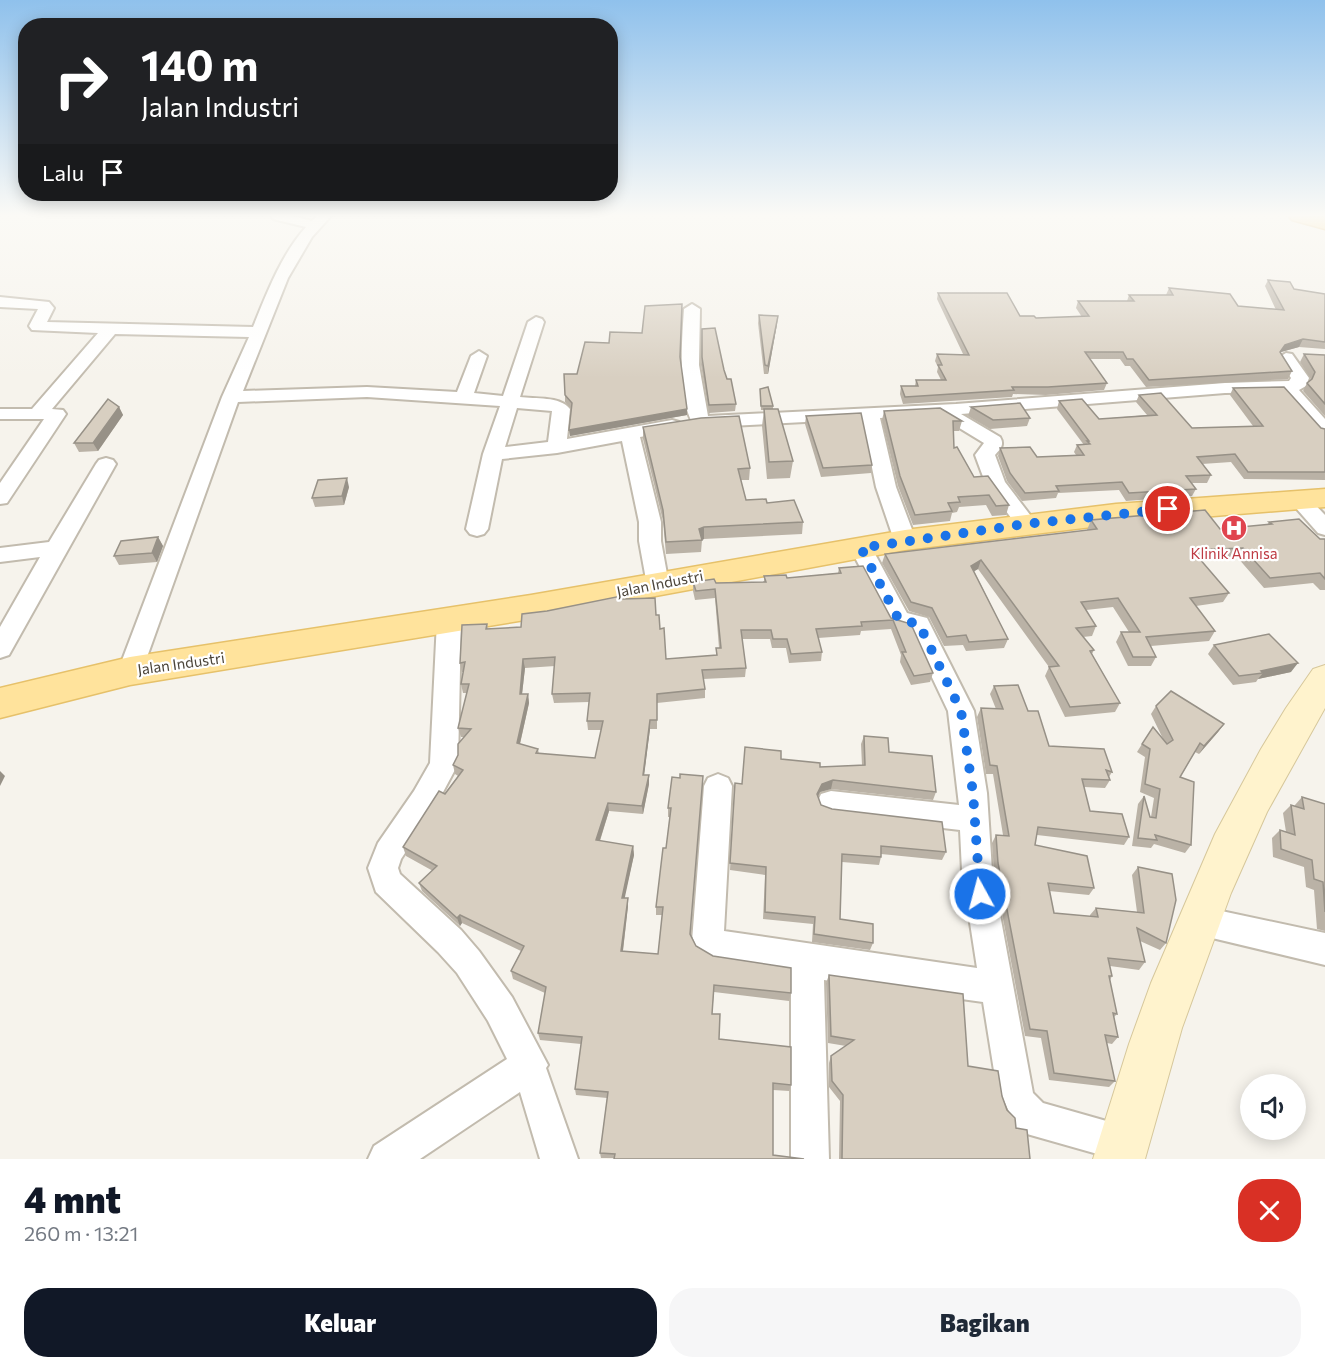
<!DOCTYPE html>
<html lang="id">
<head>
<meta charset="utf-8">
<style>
	body { margin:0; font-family:Commissioner,sans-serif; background:#f6f6f7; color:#1f2937; height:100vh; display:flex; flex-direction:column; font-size:22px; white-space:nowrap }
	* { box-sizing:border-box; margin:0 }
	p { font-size:20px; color:#747a83 }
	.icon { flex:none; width:33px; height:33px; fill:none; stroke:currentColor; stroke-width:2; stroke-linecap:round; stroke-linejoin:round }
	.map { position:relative; height:1159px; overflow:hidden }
	.side { display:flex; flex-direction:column; background:#fff; flex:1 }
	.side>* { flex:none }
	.top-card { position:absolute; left:18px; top:18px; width:600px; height:183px; border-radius:24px; box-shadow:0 3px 15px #0003; background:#202124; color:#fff; overflow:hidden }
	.controls { position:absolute; left:1240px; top:1074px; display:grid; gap:12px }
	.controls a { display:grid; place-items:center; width:66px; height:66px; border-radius:50%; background:#fff; box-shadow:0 3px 15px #0003; font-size:30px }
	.pin { position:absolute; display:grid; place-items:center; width:51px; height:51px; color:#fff; margin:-26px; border:3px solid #fff; border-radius:50%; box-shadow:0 2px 6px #0007 }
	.me { position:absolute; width:66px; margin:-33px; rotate:353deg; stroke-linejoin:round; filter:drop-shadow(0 0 4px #0008) }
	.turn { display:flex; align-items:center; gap:21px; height:126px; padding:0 24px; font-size:27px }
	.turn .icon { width:78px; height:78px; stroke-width:2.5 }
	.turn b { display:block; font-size:42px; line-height:51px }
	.then { display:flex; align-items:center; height:57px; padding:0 24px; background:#0003; gap:12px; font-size:22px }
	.round { display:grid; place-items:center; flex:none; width:63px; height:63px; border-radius:24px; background:#f6f6f7 }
	.head { display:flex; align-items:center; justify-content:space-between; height:102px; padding:0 24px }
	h1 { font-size:36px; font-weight:800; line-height:45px; color:#111827 }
	.button { display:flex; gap:12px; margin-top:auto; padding:12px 24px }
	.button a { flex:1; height:69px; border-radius:24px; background:#111827; color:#fff; font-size:24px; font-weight:800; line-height:69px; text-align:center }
	.button a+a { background:#f6f6f7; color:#1f2937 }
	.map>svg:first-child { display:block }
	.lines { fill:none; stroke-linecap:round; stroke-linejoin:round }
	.street-casing { stroke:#c2bbae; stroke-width:4 }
	.secondary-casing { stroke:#d6c79b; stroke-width:2 }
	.primary-casing { stroke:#e6c16a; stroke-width:3 }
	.highway-casing { stroke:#e0a43c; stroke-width:3 }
	.street { fill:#fff; fill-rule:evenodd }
	.secondary { fill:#fff3cd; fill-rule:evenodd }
	.primary { fill:#ffe39c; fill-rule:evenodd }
	.highway { fill:#ffcf6e; fill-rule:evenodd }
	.wall { fill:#bab2a6; fill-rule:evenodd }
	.shaded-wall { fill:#979187 }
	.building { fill:#d8cfc1; stroke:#979187; stroke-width:1.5; fill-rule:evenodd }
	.route { stroke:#1a73e8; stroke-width:10; stroke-dasharray:0 18 }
	.labels { text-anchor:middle; stroke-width:4.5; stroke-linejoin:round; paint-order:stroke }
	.health-label { font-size:15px; fill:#be3a42; stroke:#fff }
	.street-label { font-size:15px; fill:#4b4439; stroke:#fff }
</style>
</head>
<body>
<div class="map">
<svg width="1325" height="1159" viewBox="0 0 1325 1159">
	<rect width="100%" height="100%" fill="#f6f3ec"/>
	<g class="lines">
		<defs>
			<g id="street">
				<path d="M271,216H292L312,221L317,216H331L312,237L288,278L243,391L367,387L457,392L471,356L479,351L487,356L474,393L503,396L528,322L536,317L542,319L544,322L520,397C535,399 560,396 570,409L567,439L672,420L679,422L681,426L679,430L640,437L661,522V541L669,585L666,591L658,593L650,591L647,585L639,541V522L622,441L557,453L502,459L488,529L484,534L477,536L470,534L466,529L483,454L500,406L367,397L238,402L142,671L139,678L130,681L121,678L118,671L222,397L249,337L115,334L52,409L63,410L66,414L7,503L0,504V483L44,419H0V409H32L98,333L32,330L29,326L38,309L0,307V297L49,302L54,308L47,322L253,327C267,293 281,255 306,227L273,219ZM517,408L552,411L548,442L505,447Z"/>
				<path d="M692,304L700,309L699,365L708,416L956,404L1225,383L1289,381L1291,378L1278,358L1286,353L1292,354L1309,378L1306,386L1299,390L1325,419V436L1318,434L1281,392L1225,393L961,414L1000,437C1005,445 1000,449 995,455L1005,482L1037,524L1033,529L1026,531L1019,529L985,482L975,455L984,443L938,415L880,418L896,487L916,540L913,545L905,547L897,545L894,540L876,487L862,419L711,427L694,425C677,401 682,338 684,309Z"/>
				<polygon points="106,458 113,460 116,464 9,655 0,658 0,627 40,557 0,562 0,548 49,542 96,464 99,460"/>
				<polygon points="1298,493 1305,494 1325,515 1325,535 1318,533 1288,499 1291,494"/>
				<polygon points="861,541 869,543 907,613 927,618 974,711 987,793 992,871 1033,1093 1043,1103 1138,1130 1144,1143 1138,1156 1131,1159 1115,1159 1020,1132 1004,1115 999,1102 983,1002 824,980 829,1159 791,1159 791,974 713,961 697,952 692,941 704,786 708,778 718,774 728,778 732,786 724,931 977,968 962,871 960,830 831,815 821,812 817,803 821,794 831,791 959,805 948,711 910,631 891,626 850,548 853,543"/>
				<polygon points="449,612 457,615 461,621 458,764 434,809 401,859 398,868 400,874 461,930 479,951 512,997 548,1065 546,1068 578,1159 540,1159 520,1092 420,1159 368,1159 374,1146 507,1059 488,1021 457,973 438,952 376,892 368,868 378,843 414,791 430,763 437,621 441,615"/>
				<polygon points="1198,906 1325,933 1325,965 1187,932 1182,921 1187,910"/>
			</g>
			<polygon id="secondary" points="1325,665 1325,708 1267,812 1231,893 1182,1028 1145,1159 1093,1159 1129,1044 1151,983 1215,834 1261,749 1286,708 1313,669"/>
			<polygon id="primary" points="1325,489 1325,507 1116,524 905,550 531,619 130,685 0,718 0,688 130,657 531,595 905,530 1116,504"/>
			<polygon id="highway" points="1289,216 1325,217 1325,229 1292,220"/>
		</defs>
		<use href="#street" class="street-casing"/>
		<use href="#secondary" class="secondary-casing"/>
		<use href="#primary" class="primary-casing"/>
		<use href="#highway" class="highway-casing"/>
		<use href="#street" class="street"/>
		<use href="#secondary" class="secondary"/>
		<use href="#primary" class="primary"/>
		<use href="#highway" class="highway"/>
	</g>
	<g class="wall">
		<polygon points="1268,280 1294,289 1325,294 1325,349 1299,347 1281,352 1280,353 1292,371 1288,379 1146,387 1130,366 1125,366 1120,359 1090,359 1107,383 1104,390 1046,395 1013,394 1012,397 903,404 900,394 901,386 915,386 916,380 941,380 937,372 938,367 935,361 937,354 963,354 937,299 938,293 1020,316 1036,318 1082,317 1076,308 1078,301 1127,301 1129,295 1166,295 1169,288 1238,306 1276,310 1265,286"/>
		<polygon points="759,315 777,324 768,374 764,374 758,323"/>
		<polygon points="702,329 724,370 736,404 735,411 709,413 701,365"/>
		<polygon points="642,333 680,358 687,409 687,415 570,436 571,408 565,402 565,395 577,374 609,343"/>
		<polygon points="1304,354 1325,355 1325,416 1303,391 1307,383 1310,381 1311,379 1300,362"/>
		<polygon points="1233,388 1321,428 1325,429 1325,480 1244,479 1231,462 1202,464 1211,475 1207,483 1192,483 1196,489 1192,496 1126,501 1119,490 1058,493 1056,498 1022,501 1007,481 998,456 1000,448 1037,457 1076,455 1074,452 1077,445 1084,445 1057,409 1059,401 1099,419 1147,415 1136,402 1139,395 1192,428 1253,426 1230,395"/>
		<polygon points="760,389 773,406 773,409 793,461 790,478 767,479 762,426 764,410 761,410"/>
		<polygon points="119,407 123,415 98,451 79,452 74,443"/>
		<polygon points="971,407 1030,418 1027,426 990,429 968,416"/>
		<polygon points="884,411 962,421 959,431 954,431 954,448 974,477 1009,505 1006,515 992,516 986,505 959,507 957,512 952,513 950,521 913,525 898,486 882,420"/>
		<polygon points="806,416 872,465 871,473 821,477 805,424"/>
		<polygon points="643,427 750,468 749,480 741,480 746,500 767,503 803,522 802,534 704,539 702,540 701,552 666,554 663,521 643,439"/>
		<polygon points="349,487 344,505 315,507 312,498"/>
		<polygon points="1091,520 1220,529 1267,525 1269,522 1320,539 1325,539 1325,590 1320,590 1313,583 1264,588 1237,557 1199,559 1229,593 1223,602 1196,606 1215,631 1209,641 1151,646 1156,657 1151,666 1128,666 1116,642 1121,632 1129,632 1113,607 1086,610 1096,626 1092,636 1083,637 1094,650 1092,654 1120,703 1115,712 1065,717 1045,676 1049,667 978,569 974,571 1008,639 1004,648 966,651 963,645 944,646 929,617 909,611 882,563 885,554 1087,530"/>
		<polygon points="158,537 163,546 157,562 119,565 114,556"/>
		<path d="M839,568L891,618L933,673L930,682L911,685L900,662L901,655L891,629L861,631L860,635L818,638L822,652L821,661L789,663L786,648H772L770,639H742L746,668L745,677L703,679L705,689V698L657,703V729H650L644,775H649V784L643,814L609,811L600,841L633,846L634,855L624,898H628V906L623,951L658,954L662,915H656V907L666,848L670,817H668V808L672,777L691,934L696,946L713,956L791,993L789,1001L714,992L712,1014L719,1039L791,1085L789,1091L773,1090V1155L804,1159L601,1158L600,1153L607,1098L576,1095L575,1089L581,1044L540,1040L538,1033L545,993L513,979L511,971L521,951L462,923L460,926L422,891L419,883L433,871L406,856L403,847L458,776L455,774L453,765L458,755L464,737H461L458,728L467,693H463L461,684L463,672H462L460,663L487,624L488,629L521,627L547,611L622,599L656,615L660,629L666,659L716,655V648H719L715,598L695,600L693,591V582L716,583L764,582V576L787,578L838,573ZM555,666L552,694L554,703L589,702L587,721L588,730H601L595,758L539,754L538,749L520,744L529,703L528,694H522L525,668Z"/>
		<polygon points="1214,645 1291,672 1258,679 1256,682 1233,685 1208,654"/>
		<polygon points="994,686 1028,711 1049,746 1112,772 1109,777 1110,780 1105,788 1084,787 1090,811 1129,837 1124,845 1037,835 1035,845 1094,888 1089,895 1049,891 1054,913 1090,917 1090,915 1096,908 1137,912 1132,875 1138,867 1166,943 1160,950 1140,941 1145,962 1139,970 1110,966 1112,976 1110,980 1117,1014 1114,1017 1118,1037 1112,1044 1107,1043 1115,1081 1109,1087 1049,1080 1041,1038 1025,1036 994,871 992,843 996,835 1003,835 993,774 986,774 977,717 981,708 996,709 990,694"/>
		<polygon points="1156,706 1224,724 1218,732 1199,754 1195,752 1180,777 1191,845 1185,853 1154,844 1151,848 1132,846 1138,804 1144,796 1150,817 1151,817 1154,798 1140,792 1145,757 1137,752 1142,744 1164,741 1151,714"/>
		<polygon points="864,736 889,752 936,792 933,800 831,789 820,792 818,797 821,805 946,852 942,860 881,854 881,857 879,865 842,862 840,919 873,943 870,950 812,942 813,924 763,919 765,875 730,870 734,791 742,784 781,759 820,767 862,765 861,744"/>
		<polygon points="1302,797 1325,804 1325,931 1317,929 1314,890 1306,887 1304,867 1273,857 1272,838 1280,830 1286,832 1283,813 1291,805 1295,806 1295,805"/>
		<polygon points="829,975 968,1066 1002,1096 1030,1159 839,1159 840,1101 829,1087 829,1063 831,1056 846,1046 828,1043 826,983"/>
	</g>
	<g class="shaded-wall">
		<polygon points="778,316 777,324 768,374 768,366"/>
		<polygon points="1303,339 1299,347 1281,352 1276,359 1285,345"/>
		<polygon points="119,407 123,415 98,451 93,443"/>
		<polygon points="687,409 687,415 570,436 569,430"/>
		<polygon points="347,478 349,487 344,505 342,496"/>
		<polygon points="704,527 704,539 702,540 699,529"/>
		<polygon points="158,537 163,546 157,562 152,553"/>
		<polygon points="981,560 978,569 968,575 971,566"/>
		<polygon points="523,659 525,668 521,703 520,694"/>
		<polygon points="1298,663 1291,672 1258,679 1263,673 1261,671"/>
		<polygon points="528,694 529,703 518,752 517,743"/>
		<polygon points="650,720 650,729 643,784 643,775"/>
		<polygon points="1224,724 1218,732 1199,754 1204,746"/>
		<polygon points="0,771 5,776 0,786"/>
		<polygon points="649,775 649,784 643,814 642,806"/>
		<polygon points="833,780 831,789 820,792 815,802 817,794 822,784"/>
		<polygon points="608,803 609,811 597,849 596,840"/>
		<polygon points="633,846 634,855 623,906 622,898"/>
		<polygon points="628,898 628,906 622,958 621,951"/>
		<polygon points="460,915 462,923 460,926 457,918"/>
	</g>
	<g class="building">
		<polygon points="1268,280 1290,282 1294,289 1325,294 1325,342 1303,339 1285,345 1280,352 1292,371 1149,380 1133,359 1127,359 1123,352 1085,352 1107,383 1048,387 1012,387 1014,390 905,397 901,386 918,386 916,380 946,380 938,365 942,365 937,354 969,355 938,293 1007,293 1020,316 1034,316 1036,318 1089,316 1078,301 1134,301 1129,295 1173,295 1169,288 1230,294 1238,306 1284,310"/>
		<polygon points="682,304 680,357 687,409 569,430 572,403 565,395 564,374 577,374 585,342 609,343 610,332 642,333 645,306"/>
		<polygon points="759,315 778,316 768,366 765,365"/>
		<polygon points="715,328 724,370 727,379 731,379 736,404 709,405 702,357 702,329"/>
		<polygon points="1304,354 1325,355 1325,404 1307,383 1312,379 1315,372"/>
		<polygon points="768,387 773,406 761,406 760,389"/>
		<polygon points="1284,387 1321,428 1325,429 1325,472 1248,472 1235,454 1197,457 1211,475 1186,476 1196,489 1129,493 1122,482 1056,486 1059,491 1025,493 1010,473 1000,448 1030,447 1037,457 1084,455 1077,445 1090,444 1087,441 1089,441 1059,401 1082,399 1099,419 1157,415 1139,395 1161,393 1192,428 1263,426 1233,388"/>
		<polygon points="108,399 119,407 93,443 74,443"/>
		<polygon points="1020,403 1030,418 993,420 971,407"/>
		<polygon points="940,408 962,421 953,421 954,448 957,447 974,477 988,476 1009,505 996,506 989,495 958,497 960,502 948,503 952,511 915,515 900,476 884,411"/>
		<polygon points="764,409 778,409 793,461 769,462"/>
		<polygon points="861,413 872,465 823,468 806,416"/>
		<polygon points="739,416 750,468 738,469 746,500 766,499 767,503 794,500 803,522 704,527 699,529 702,540 666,542 663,510 643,427 701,418"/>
		<polygon points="347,478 342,496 312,498 318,480"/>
		<polygon points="1205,510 1220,529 1272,524 1269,522 1299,519 1320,539 1325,539 1325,579 1320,573 1270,578 1243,548 1192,550 1229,593 1190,598 1215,631 1146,637 1156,657 1133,657 1121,632 1140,632 1118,598 1081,602 1096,626 1076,628 1094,650 1090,651 1120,703 1070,707 1049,667 1059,666 981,560 971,566 1008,639 969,642 966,635 947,637 932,608 911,602 885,554 1097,529 1091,520"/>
		<polygon points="158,537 152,553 114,556 121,541"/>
		<path d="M863,566L891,618L911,624L933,673L914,676L902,652H906L893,620L861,622L862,626L816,629L822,652L791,654L787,639H773L771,630H741L746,668L702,670L705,689L657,694V720H650L643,775H649L642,806L608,803L596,840L633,846L622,898H628L621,951L658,954L663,907H656L663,848H666L671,808H668L672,777L680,778V774L703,776L690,934L696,946L713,956L791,968V993L714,985L712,1014H720L719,1039L791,1047V1085L773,1083V1155L804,1159H614L615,1154L600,1153L608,1092L575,1089L582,1037L538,1033L546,987L511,971L524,946L460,915L457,918L419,883L437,866L403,847L439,791L445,794L463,770L453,765L458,755V744L471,729L458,728L469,684H461L465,662L460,663L462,625L487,624L486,629L521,627L522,614L547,611L621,596L622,599L655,598L656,615H659L660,629L664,628L666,659L717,655L716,648H721L715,589L696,591L693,582L714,579L716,583L766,582L764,576L786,575L787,578L841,573L839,568ZM555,657L552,694L590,693L587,721H603L595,758L536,753L538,749L517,743L528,694H520L523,659Z"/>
		<polygon points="1269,634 1298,663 1261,671 1263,673 1239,676 1214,645"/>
		<polygon points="1018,685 1028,711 1038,711 1049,746 1104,749 1112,772 1106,770 1110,780 1082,779 1090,811 1122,814 1129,837 1038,827 1035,845 1087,856 1094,888 1048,883 1054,913 1098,917 1096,908 1144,913 1138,867 1172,874 1176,900 1166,943 1137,928 1145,962 1108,958 1112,976 1109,976 1117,1014 1113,1013 1118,1037 1105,1035 1115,1081 1054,1073 1047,1031 1030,1029 998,863 996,835 1009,836 997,766 990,765 981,708 1003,709 994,686"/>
		<polygon points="1171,691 1224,724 1204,746 1200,743 1180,777 1194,782 1191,845 1155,835 1157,840 1138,838 1144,796 1150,817 1156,818 1160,789 1145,784 1150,749 1142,744 1153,727 1167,744 1173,740 1156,706"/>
		<polygon points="864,736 888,738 889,752 932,756 936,792 833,780 822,784 817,794 821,805 832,809 942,822 946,852 881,846 881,857 842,854 840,919 873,924 873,943 814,934 815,917 765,912 766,867 730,863 735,783 742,784 745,747 781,751 781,759 820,763 820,767 865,765"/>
		<polygon points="1302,797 1325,804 1325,912 1323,882 1314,879 1312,860 1281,849 1280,830 1295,835 1291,805 1304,809"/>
		<polygon points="829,975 963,994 968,1066 998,1071 1002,1096 1007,1110 1015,1118 1016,1128 1027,1130 1030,1159 842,1159 843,1095 832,1081 831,1056 854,1040 831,1036"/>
	</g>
	<linearGradient id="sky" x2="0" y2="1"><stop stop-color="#8fc1ec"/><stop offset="0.57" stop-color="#fbfaf6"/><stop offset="1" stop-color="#fbfaf6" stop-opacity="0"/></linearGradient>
	<rect width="1325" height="378" fill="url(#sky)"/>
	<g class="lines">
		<polyline class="route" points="980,894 973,793 961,711 919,624 899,620 861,548 1026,524 1168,509"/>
	</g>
	<defs>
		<symbol id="hospital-disc" viewBox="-11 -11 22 22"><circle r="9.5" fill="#e0444e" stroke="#fff"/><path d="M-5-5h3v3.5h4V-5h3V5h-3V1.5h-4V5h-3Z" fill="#fff"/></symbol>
	</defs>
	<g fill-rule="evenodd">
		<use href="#hospital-disc" x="1219" y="513" width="30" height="30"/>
	</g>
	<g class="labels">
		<g class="health-label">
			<text x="1234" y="559">Klinik Annisa</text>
		</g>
		<g class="street-label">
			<text transform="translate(660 584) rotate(-11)" y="5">Jalan Industri</text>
			<text transform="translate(181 664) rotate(-8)" y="5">Jalan Industri</text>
		</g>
	</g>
</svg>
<div class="controls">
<a><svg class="icon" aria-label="sound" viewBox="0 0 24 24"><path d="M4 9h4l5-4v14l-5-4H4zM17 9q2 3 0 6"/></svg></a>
</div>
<div class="pin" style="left:1168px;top:509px;background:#d93025"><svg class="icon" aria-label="arrive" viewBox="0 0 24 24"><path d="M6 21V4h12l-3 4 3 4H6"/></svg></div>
<svg class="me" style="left:980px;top:894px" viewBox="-20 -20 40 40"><circle r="17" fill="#1a73e8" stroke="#fff" stroke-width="3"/><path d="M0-11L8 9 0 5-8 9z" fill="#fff"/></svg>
<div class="top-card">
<div class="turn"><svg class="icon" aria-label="right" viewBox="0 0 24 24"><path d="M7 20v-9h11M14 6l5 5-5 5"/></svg><div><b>140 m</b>Jalan Industri</div></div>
<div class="then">Lalu<svg class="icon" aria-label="arrive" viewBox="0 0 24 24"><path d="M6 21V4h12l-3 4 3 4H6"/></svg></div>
</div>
</div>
<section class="side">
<div class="head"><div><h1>4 mnt</h1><p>260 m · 13:21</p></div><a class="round" style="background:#d93025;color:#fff"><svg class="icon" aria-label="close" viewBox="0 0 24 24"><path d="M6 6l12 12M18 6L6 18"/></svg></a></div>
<div class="button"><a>Keluar</a><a>Bagikan</a></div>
</section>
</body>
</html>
